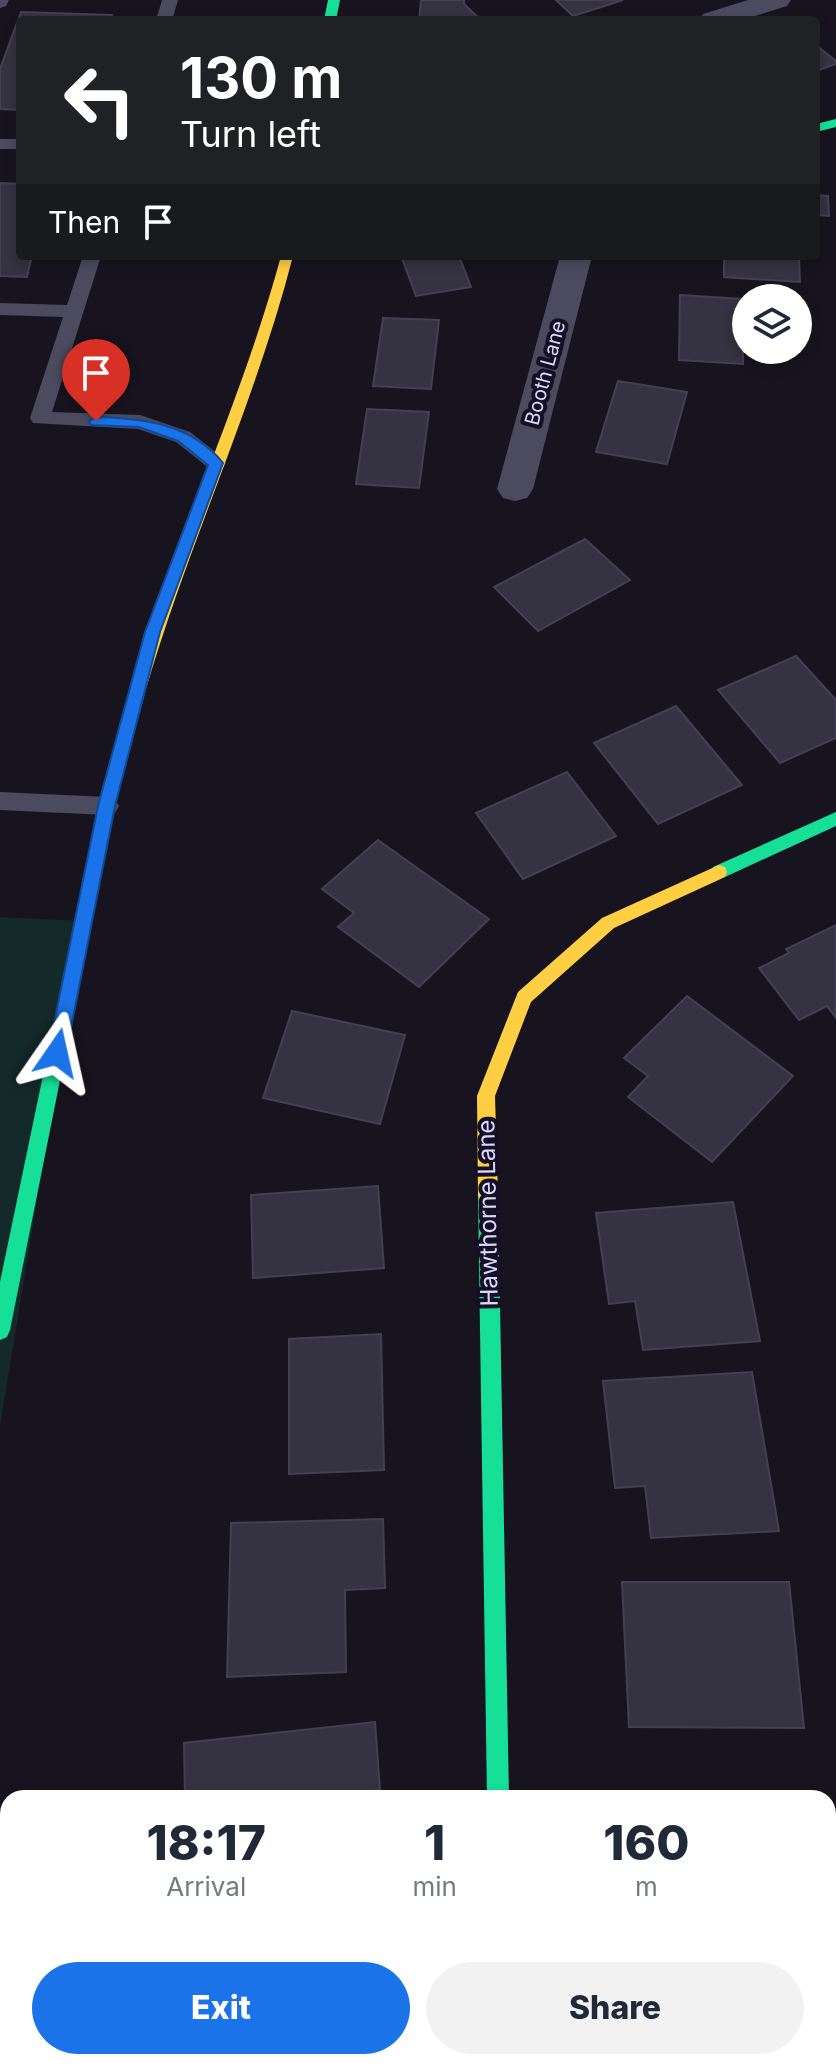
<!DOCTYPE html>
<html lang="en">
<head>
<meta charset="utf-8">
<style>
	body { margin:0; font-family:Inter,sans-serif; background:#f2f2f3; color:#1f2937; height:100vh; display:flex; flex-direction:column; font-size:30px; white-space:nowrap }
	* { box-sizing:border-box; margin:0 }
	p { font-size:26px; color:#747a83 }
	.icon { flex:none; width:44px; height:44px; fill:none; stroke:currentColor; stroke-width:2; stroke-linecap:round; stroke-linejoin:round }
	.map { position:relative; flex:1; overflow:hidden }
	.details { position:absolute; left:0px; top:1790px; width:836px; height:280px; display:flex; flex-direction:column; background:#fff; border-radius:24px 24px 0 0; box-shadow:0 4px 12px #0003 }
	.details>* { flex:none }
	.guide { position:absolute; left:16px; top:16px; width:804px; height:244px; border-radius:8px; box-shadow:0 4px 12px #0003; background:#202124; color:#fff; overflow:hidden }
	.buttons { position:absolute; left:732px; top:284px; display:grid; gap:16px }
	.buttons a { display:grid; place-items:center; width:80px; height:80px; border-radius:50%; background:#fff; box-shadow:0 4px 12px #0003; font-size:40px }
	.pin { position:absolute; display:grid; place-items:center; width:68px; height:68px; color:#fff; margin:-82px -34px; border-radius:50% 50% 50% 0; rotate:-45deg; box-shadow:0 0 8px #0007 }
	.pin .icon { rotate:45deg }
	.me { position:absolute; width:88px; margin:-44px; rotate:11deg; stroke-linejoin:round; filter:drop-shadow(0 0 6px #0008) }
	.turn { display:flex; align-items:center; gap:28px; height:168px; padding:0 32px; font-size:36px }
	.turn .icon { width:104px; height:104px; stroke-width:2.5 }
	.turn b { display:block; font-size:56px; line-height:68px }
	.then { display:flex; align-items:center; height:76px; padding:0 32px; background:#0003; gap:16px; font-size:30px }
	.eta { display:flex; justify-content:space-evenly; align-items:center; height:136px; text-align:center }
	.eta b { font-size:48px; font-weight:800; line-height:56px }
	.button { display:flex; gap:16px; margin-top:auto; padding:16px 32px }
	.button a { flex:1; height:92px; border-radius:48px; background:#1a73e8; color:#fff; font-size:32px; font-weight:800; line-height:92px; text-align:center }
	.button a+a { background:#f2f2f3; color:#1f2937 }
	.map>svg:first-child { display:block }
	.green { fill:#14292a }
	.building { fill:#353241; stroke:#434052; stroke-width:2 }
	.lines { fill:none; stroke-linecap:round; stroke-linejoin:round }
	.lane { fill:#4c4a5e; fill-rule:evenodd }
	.street { fill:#4c4a5e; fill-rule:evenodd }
	.fast { fill:#16e098; fill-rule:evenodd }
	.slow { fill:#ffcf43; fill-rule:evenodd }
	.route { fill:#1a73e8; stroke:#114b97; stroke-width:2 }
	.labels { text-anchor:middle; stroke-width:8; stroke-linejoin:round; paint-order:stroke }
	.far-street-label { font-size:20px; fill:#dbd6fb; stroke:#141023 }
	.street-label { font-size:24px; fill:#dbd6fb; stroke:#141023 }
</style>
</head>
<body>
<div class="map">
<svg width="836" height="2070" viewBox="0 0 836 2070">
	<rect width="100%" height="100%" fill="#17141f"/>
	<polygon class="green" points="0,917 83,921 0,1426"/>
	<g class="building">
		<polygon points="421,0 464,0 464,4 481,20 419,20"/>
		<polygon points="556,0 623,0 573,16"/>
		<polygon points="21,12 112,15 110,20 20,20 20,110 0,109 0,69"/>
		<polygon points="816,45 836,61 836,64 816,71"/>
		<polygon points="0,183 20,184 20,256 32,256 27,277 0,276"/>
		<polygon points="816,195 828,196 829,216 816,215"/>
		<polygon points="401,256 459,256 471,287 416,296"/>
		<polygon points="724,256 799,256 800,282 724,277"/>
		<polygon points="680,295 742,299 743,364 679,360"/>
		<polygon points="383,318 439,320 431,389 373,386"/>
		<polygon points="618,381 687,392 667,464 596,452"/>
		<polygon points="367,409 429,412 419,488 356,484"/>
		<polygon points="585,539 630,580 538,631 494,587"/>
		<polygon points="796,656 836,700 836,738 780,763 718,690"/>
		<polygon points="676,706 742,785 658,824 594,743"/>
		<polygon points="567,772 616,836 523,879 476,813"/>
		<polygon points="378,840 489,919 419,987 338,927 354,913 322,889"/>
		<polygon points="836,925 836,1018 827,1006 799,1020 759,968 789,953 786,949"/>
		<polygon points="687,996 793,1076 712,1162 628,1097 648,1076 624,1058"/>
		<polygon points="292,1011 405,1035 380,1124 263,1098"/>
		<polygon points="378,1186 384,1268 253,1278 251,1195"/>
		<polygon points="733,1202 760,1341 643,1350 635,1301 609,1304 596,1213"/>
		<polygon points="381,1334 384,1470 289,1474 289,1339"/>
		<polygon points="752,1372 779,1531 651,1538 645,1486 615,1488 603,1381"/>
		<polygon points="383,1519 385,1588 345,1590 346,1672 227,1677 231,1523"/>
		<polygon points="622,1582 789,1582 804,1728 629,1727"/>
		<polygon points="375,1722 380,1790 334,1795 335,1798 185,1798 184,1743"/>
		<polygon points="639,1796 784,1798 639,1798"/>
		<polygon points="261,2062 373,2062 374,2070 261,2070"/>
		<polygon points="714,2062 816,2062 817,2070 645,2070"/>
	</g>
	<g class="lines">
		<g class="lane">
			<polygon points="0,0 9,0 6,6 0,8"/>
			<polygon points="162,0 178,0 172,20 156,20"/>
			<rect x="0" y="139" width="20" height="10"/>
			<polygon points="83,256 101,256 52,412 140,415 190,432 223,458 226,463 223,468 209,468 176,442 138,429 33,423 30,418 63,317 0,315 0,303 67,305"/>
			<polygon points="0,792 107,797 115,799 119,806 115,813 107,815 0,810"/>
		</g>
		<g class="street">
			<polygon points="748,0 791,0 787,6 742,20 699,20 703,14"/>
			<polygon points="560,256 592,256 533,489 527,498 515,501 503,498 497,489"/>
			<rect x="473" y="2062" width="60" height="8"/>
		</g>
		<g class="fast">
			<polygon points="328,0 340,0 336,20 324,20"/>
			<polygon points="836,119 836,127 816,132 816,124"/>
			<polygon points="138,683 146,689 115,806 10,1330 7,1337 0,1340 0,1282 99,806 130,689"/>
			<polygon points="836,812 836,826 725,877 713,877 711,872 713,867"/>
			<polygon points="488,1187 495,1190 498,1196 509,1798 487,1798 478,1196 481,1190"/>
		</g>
		<g class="slow">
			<path d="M281,256H293C255,404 189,542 146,689L144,693H132L130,689C174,542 241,404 281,256Z"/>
			<polygon points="719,865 725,867 727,872 725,877 614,928 531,1002 495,1096 498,1196 495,1202 488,1205 481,1202 478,1196 477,1096 518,992 602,918"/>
		</g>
	</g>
	<path class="route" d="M96,417C143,418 192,424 223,463L160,632L115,806L66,1053L63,1059H50L48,1053L98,806L145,632L208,465L178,441L139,427L91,425L89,421Z"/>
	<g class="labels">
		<g class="far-street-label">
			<text transform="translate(545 373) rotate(-75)" y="7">Booth Lane</text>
		</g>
		<g class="street-label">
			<text transform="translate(488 1213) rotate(-91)" y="8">Hawthorne Lane</text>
		</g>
	</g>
</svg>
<div class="buttons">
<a><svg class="icon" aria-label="layers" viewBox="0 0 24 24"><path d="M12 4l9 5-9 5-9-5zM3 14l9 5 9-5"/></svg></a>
</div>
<div class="pin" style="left:96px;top:421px;background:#d93025"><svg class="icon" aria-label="arrive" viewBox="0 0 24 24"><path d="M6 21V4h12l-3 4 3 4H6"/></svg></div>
<svg class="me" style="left:57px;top:1053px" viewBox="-20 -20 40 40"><path d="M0-17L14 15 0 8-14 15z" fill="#1a73e8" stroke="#fff" stroke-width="4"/></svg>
<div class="guide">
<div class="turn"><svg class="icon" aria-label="left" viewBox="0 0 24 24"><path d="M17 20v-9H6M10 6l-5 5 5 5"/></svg><div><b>130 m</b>Turn left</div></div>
<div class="then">Then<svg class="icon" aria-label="arrive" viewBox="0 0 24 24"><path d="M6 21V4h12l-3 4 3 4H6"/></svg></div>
</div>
<section class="details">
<div class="eta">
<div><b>18:17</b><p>Arrival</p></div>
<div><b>1</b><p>min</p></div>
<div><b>160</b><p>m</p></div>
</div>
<div class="button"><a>Exit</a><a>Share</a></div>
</section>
</div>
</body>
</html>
